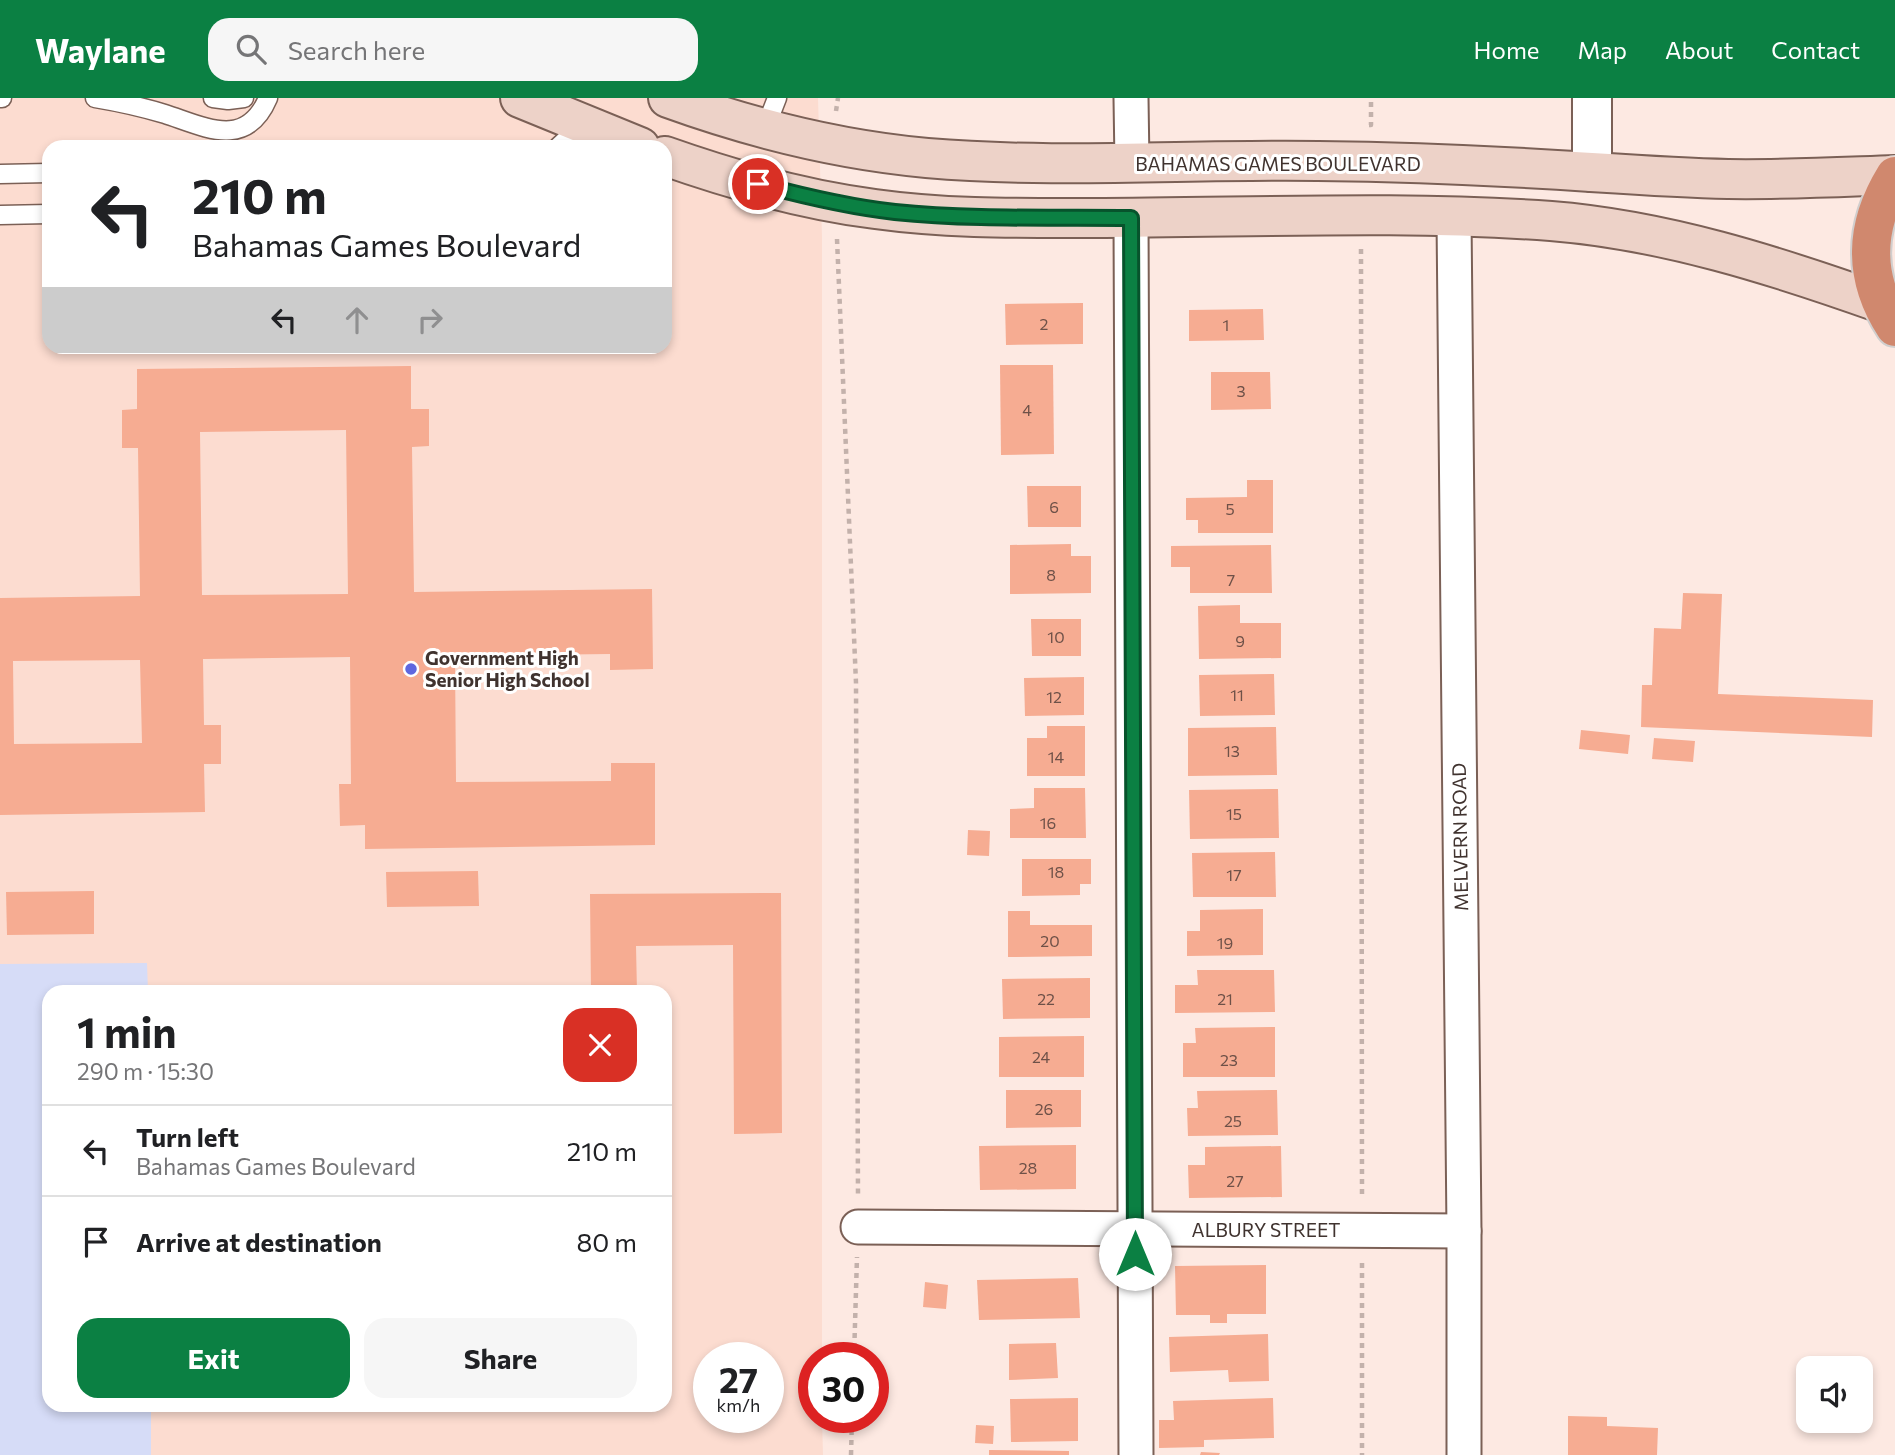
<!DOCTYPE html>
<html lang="en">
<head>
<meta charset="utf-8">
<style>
	body { margin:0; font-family:Commissioner,sans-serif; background:#f6f6f6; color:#202124; height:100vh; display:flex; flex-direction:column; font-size:26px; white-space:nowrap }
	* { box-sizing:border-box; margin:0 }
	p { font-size:23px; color:#757577 }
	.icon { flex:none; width:38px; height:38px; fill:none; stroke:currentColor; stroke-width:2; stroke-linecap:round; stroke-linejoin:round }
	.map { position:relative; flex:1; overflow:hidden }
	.drawer { position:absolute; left:42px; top:887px; width:630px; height:427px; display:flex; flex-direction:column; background:#fff; border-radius:21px; box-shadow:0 4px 10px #0003 }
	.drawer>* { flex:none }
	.top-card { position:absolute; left:42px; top:42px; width:630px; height:214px; border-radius:21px; box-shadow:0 4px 10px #0003; background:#fff; color:#202124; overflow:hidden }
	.tools { position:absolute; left:1796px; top:1258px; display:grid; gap:14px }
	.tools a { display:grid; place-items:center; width:77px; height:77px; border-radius:14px; background:#fff; box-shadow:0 4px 10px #0003; font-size:35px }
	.speed { position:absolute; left:693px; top:1244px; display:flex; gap:14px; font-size:35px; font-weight:700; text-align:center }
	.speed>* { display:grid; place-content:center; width:91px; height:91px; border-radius:50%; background:#fff; box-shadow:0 4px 10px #0003; line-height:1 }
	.speed small { font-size:18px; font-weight:400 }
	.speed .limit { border:10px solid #d22; background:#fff; color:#111 }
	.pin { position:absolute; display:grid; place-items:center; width:60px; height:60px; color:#fff; margin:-30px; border:4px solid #fff; border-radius:50%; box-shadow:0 2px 7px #0007 }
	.me { position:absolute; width:77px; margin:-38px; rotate:0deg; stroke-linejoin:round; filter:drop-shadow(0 0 5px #0008) }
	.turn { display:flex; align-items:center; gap:24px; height:147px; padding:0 35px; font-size:32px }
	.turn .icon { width:91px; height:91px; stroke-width:2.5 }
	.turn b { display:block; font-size:49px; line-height:60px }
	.lanes { display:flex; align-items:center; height:66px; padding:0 35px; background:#0003; justify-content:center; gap:35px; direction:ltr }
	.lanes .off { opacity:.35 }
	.round { display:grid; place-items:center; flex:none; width:74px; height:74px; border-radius:21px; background:#f6f6f6 }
	.summary { display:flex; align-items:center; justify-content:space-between; height:119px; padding:0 35px }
	h1 { font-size:42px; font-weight:700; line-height:52px }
	.button { display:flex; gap:14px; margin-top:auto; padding:14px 35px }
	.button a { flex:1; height:80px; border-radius:21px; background:#0b8043; color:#fff; font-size:28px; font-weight:700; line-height:80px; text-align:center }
	.button a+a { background:#f6f6f6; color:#202124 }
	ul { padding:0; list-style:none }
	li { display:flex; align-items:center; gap:21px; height:91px; padding:0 35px; border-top:2px solid #e0e0e0 }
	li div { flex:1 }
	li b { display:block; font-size:26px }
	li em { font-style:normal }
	header { display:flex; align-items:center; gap:42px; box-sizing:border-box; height:98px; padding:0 35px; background:#0b8043; color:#fff }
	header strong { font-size:33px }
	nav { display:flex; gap:38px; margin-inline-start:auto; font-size:24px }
	.search { width:490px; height:63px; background:#f6f6f6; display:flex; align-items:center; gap:18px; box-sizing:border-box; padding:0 24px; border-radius:21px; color:#757577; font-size:26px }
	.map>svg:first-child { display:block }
	.built { fill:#fcdcd0; fill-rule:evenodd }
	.green { fill:#d6dcf7 }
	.building { fill:#f6ac92; fill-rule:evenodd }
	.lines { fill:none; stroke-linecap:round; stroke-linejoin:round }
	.service-casing { stroke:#7b6056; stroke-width:21 }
	.minor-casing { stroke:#7b6056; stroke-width:37 }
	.tertiary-casing { stroke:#7b6056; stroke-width:42 }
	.secondary-casing { stroke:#7b6056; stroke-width:42 }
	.trunk-casing { stroke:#d1cecd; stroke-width:42 }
	.path { stroke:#c3b1ab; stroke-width:4.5; stroke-dasharray:5 5; stroke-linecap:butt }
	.service { stroke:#fff; stroke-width:18 }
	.minor { stroke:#fff; stroke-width:33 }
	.tertiary { stroke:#fff; stroke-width:38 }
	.secondary { stroke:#edd2c8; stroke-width:38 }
	.trunk { stroke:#d0886e; stroke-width:38 }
	.route-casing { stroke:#07532c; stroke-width:18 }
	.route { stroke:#0b8043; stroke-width:12 }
	.poi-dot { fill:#5f67df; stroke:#fff; stroke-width:2.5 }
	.labels { text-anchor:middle; stroke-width:6; stroke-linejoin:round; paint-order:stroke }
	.number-label { font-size:16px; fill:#6e5148 }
	.street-label { font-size:19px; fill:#40332f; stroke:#fff }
	.poi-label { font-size:19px; font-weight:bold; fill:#40332f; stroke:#fff; text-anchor:start }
</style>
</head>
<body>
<header>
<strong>Waylane</strong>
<div class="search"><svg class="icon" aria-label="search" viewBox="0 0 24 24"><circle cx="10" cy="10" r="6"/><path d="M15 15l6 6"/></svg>Search here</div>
<nav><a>Home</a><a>Map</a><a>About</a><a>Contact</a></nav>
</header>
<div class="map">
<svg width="1895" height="1357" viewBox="0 0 1895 1357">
	<rect width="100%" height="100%" fill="#fde9e2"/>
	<path class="built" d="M0,0H818L822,139V1260H814V1320H822L823,1357H0ZM49,49H665V248H49ZM49,894H665V1307H49ZM709,1260H768V1320H709Z"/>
	<polygon class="green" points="147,865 148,894 49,894 49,1307 151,1307 151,1357 0,1357 0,866"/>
	<g class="building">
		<polygon points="1083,205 1083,246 1006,247 1005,206"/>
		<polygon points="1263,211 1264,242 1189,243 1189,212"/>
		<polygon points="1000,267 1053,267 1054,356 1001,357"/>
		<path d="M411,268V311H429V348L412,349L414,494L652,491L653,571L610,572V556L455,558L456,684L611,683V665H655V747L365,751V727L340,728L339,686H351L350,559L203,561L204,627H221V666H204L205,714L0,717V500L140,498L138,350H122V312L137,311V271ZM346,332L348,496L202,497L200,334ZM140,562L142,645L14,646L13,563Z"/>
		<polygon points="1211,274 1270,274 1271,311 1211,312"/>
		<polygon points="1247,382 1273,382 1273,435 1198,435 1198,422 1186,422 1186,400 1247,399"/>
		<polygon points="1027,388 1081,388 1081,429 1028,429"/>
		<polygon points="1071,446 1071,458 1091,458 1091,495 1010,496 1010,447"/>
		<polygon points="1271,447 1272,495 1190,495 1190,469 1171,469 1171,448"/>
		<polygon points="1683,495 1722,496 1718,596 1873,602 1872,639 1641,629 1642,587 1652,587 1654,530 1681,531"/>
		<polygon points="1240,507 1240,525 1281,525 1281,560 1199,561 1198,508"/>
		<polygon points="1031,521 1081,521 1081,558 1032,558"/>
		<polygon points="1274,576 1275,617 1200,618 1199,577"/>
		<polygon points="1084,579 1084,617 1025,618 1024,580"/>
		<polygon points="1047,628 1085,628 1085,678 1027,678 1027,640 1047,640"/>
		<polygon points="1276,629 1277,677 1188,678 1188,630"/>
		<polygon points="1581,632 1630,637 1628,656 1579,651"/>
		<polygon points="1654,640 1695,643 1693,664 1652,661"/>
		<polygon points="1034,690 1085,690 1086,740 1010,740 1010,711 1034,710"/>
		<polygon points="1278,691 1279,740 1190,741 1189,692"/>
		<polygon points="968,732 990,733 989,758 967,757"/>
		<polygon points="1275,754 1276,799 1193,799 1192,755"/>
		<polygon points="1022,761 1091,761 1091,786 1080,786 1080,797 1022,798"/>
		<polygon points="478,773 479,808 387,809 386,774"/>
		<polygon points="94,793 94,836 7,837 6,794"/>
		<polygon points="781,795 782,1035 734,1036 733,847 636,848 637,894 591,894 590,796"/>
		<polygon points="1263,811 1263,857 1187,858 1187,833 1200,833 1200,812"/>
		<polygon points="1008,813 1030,813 1030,827 1092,827 1092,858 1008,859"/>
		<polygon points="1197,872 1274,872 1275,914 1175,915 1175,887 1198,887"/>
		<polygon points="1090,880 1090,920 1003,921 1002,881"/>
		<polygon points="1275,929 1275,979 1183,979 1183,945 1196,945 1195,930"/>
		<polygon points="1084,938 1084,979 999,979 999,939"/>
		<polygon points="1006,992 1081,992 1081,1029 1006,1030"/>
		<polygon points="1277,992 1278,1037 1188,1038 1187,1010 1198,1010 1197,993"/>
		<polygon points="1076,1047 1076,1091 980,1092 979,1048"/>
		<polygon points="1281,1048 1282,1099 1189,1100 1188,1067 1205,1067 1205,1049"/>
		<polygon points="1266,1167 1266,1216 1227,1216 1227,1225 1210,1225 1210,1217 1176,1217 1175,1168"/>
		<polygon points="1078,1180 1080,1220 979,1222 977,1182"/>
		<polygon points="925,1184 948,1187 946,1211 923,1209"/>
		<polygon points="1268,1236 1269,1283 1229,1284 1228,1272 1170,1274 1169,1239"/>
		<polygon points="1056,1245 1058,1280 1009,1282 1009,1246"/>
		<polygon points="1078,1300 1078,1343 1011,1344 1010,1301"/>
		<polygon points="1273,1300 1274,1340 1204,1342 1204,1349 1159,1350 1159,1322 1174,1322 1173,1303"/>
		<polygon points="1568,1318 1607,1319 1607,1328 1658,1330 1657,1357 1568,1357"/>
		<polygon points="976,1327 994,1328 993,1346 975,1345"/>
		<polygon points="989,1352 1069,1353 1069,1357 989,1357"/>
		<polygon points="1201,1354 1220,1355 1219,1357 1200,1357"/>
	</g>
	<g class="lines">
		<defs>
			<g id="service">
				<polyline points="0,0 2,0"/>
				<path d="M95,0C119,4 142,9 165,16C205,29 246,52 268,0"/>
				<polyline points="213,0 228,2 244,0"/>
				<polyline points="765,31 777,0"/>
				<polyline points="558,49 583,26"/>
				<polyline points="0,76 49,75"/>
				<polyline points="0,117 49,116"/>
			</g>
			<g id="minor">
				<polyline points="1131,0 1132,65"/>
				<polyline points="1131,120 1136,1357"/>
				<polyline points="1454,120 1464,1133 1464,1357"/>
				<polyline points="858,1129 1464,1133"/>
			</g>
			<polyline id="tertiary" points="1592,74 1592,0"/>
			<g id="secondary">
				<polyline points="520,0 640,49"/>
				<path d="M668,0C751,30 839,52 927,60C1057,71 1188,61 1318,63C1409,64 1500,68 1591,74C1637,77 1682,80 1728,81C1783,82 1839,79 1895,77"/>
				<path d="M665,58C733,82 804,102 875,111C947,121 1020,120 1092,120C1245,120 1398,112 1551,123C1664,132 1774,167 1881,205"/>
			</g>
			<path id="trunk" d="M1895,78C1864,128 1862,179 1895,229"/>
		</defs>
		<use href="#service" class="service-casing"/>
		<use href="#minor" class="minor-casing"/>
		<use href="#tertiary" class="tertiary-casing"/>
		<use href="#secondary" class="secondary-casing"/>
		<use href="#trunk" class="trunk-casing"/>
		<g class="path">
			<polyline points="836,13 838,0"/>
			<polyline points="1369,27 1371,27 1371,0"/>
			<polyline points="837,141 856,585 858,1098"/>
			<polyline points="1361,151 1362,1101"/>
			<polyline points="1362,1165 1362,1357"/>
			<polyline points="854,1260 857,1159"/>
			<polyline points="851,1357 852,1320"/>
		</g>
		<use href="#service" class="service"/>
		<use href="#minor" class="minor"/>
		<use href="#tertiary" class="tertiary"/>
		<use href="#secondary" class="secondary"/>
		<use href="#trunk" class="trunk"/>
	</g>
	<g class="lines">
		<defs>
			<path id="route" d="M758,86C803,98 848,109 895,114C973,122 1052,119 1131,120L1135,1156"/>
		</defs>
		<use href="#route" class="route-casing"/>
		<use href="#route" class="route"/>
	</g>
	<circle class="poi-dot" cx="411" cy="571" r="7"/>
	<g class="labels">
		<g class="number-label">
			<text x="1044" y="232">2</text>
			<text x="1226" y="233">1</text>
			<text x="1241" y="299">3</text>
			<text x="1027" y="318">4</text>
			<text x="1054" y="415">6</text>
			<text x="1230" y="417">5</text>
			<text x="1051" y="483">8</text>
			<text x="1231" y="488">7</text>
			<text x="1056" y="545">10</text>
			<text x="1240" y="549">9</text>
			<text x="1237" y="603">11</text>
			<text x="1054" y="605">12</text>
			<text x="1232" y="659">13</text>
			<text x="1056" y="665">14</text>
			<text x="1234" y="722">15</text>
			<text x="1048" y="731">16</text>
			<text x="1056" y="780">18</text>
			<text x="1234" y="783">17</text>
			<text x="1050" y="849">20</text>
			<text x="1225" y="851">19</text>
			<text x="1046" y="907">22</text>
			<text x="1225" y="907">21</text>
			<text x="1041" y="965">24</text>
			<text x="1229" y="968">23</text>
			<text x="1044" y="1017">26</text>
			<text x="1233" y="1029">25</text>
			<text x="1028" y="1076">28</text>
			<text x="1235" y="1089">27</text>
		</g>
		<g class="street-label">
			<text x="1278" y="73">BAHAMAS GAMES BOULEVARD</text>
			<text transform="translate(1460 739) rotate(-91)" y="7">MELVERN ROAD</text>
			<text x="1266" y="1139">ALBURY STREET</text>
		</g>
		<g class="poi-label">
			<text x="425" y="567">Government High<tspan x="425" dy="22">Senior High School</tspan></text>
		</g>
	</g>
</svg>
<div class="tools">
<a><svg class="icon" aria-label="sound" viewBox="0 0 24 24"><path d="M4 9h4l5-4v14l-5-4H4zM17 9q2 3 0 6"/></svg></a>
</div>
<div class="speed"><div>27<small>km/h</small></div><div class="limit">30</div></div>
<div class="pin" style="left:758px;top:86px;background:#d93025"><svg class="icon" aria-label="arrive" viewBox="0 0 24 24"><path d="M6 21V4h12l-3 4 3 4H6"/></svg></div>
<svg class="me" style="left:1135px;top:1156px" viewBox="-20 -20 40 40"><circle r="19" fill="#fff"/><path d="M0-13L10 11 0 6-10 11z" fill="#0b8043"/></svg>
<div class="top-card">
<div class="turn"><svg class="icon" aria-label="left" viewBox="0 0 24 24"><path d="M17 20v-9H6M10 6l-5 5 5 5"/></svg><div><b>210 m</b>Bahamas Games Boulevard</div></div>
<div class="lanes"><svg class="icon" aria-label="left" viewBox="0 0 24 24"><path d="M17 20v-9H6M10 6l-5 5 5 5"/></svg><svg class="icon off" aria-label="ahead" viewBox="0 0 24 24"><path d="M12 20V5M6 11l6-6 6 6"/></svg><svg class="icon off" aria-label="right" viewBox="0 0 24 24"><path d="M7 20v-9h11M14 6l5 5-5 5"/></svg></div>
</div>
<section class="drawer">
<div class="summary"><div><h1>1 min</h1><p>290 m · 15:30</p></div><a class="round" style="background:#d93025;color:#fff"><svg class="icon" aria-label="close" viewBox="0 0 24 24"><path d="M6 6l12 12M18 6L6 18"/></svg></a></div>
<ul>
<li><svg class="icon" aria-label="left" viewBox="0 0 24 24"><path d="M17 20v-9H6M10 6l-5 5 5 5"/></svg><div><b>Turn left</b><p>Bahamas Games Boulevard</p></div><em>210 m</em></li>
<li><svg class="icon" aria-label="arrive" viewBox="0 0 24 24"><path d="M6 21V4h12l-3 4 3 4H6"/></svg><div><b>Arrive at destination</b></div><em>80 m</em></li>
</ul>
<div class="button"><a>Exit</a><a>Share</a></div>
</section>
</div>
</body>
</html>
